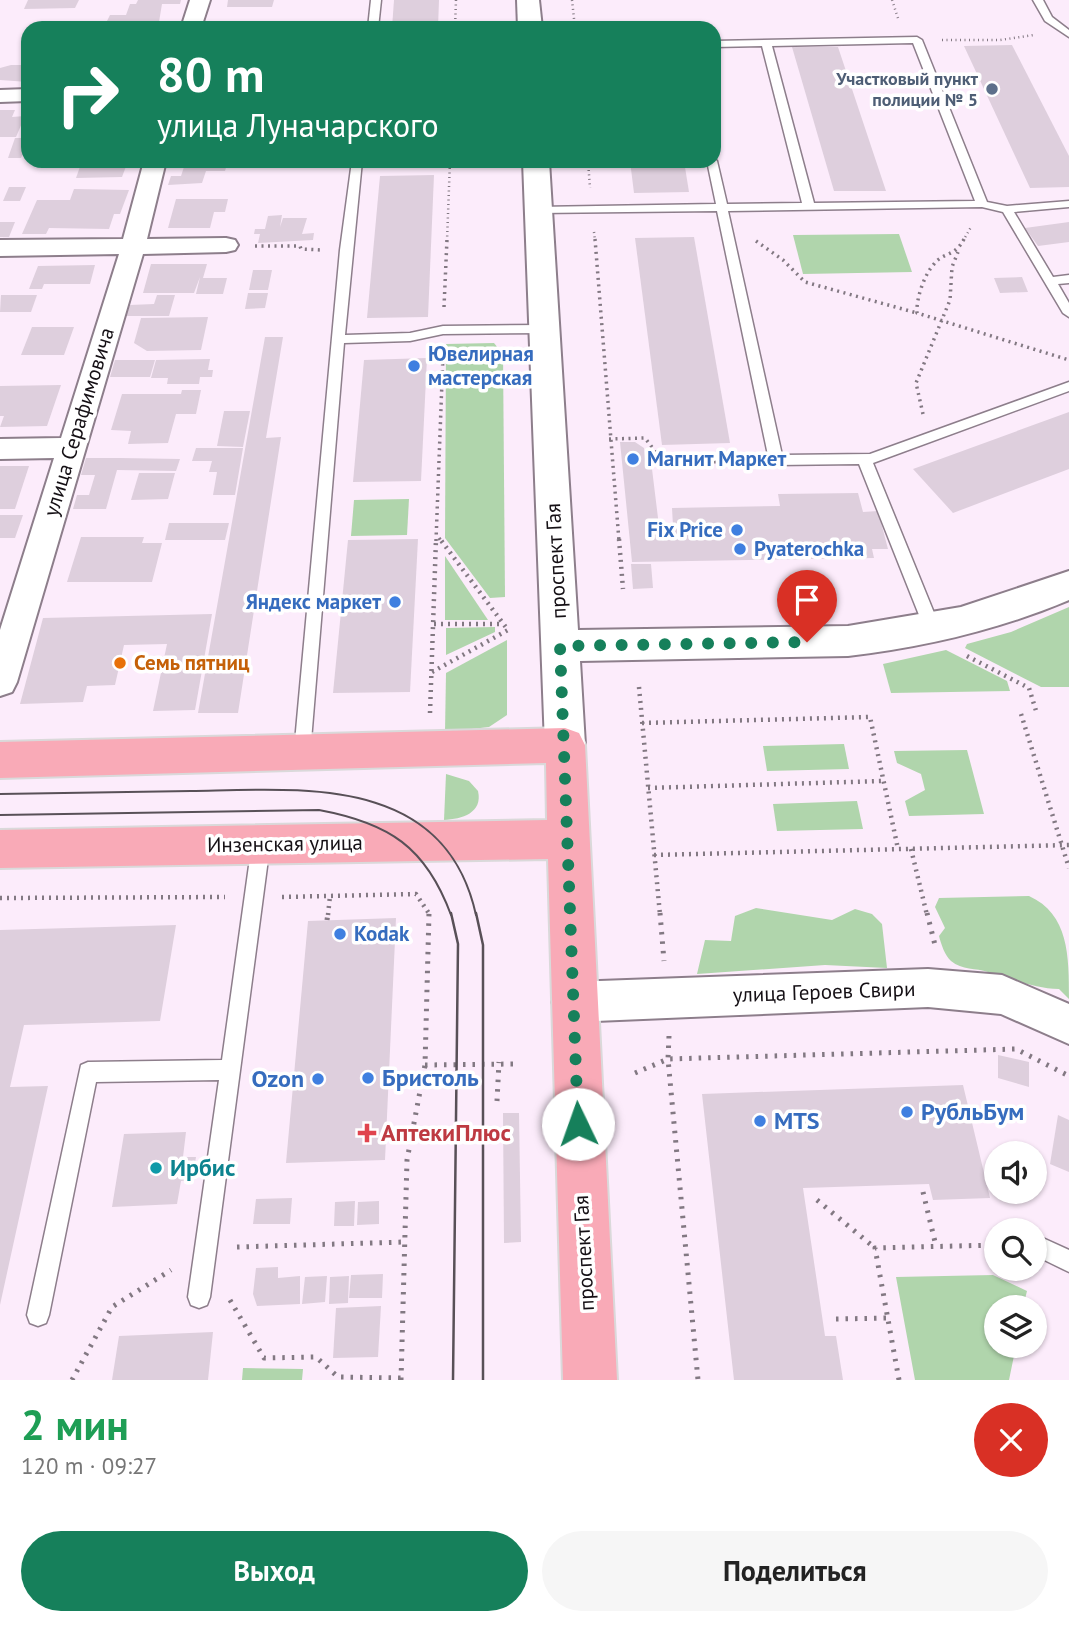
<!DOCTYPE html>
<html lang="ru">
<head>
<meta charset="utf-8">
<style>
	body { margin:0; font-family:"PT Sans",sans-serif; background:#f6f6f6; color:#222; height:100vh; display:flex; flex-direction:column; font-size:26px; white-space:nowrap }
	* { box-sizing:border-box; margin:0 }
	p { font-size:23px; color:#767676 }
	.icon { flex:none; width:38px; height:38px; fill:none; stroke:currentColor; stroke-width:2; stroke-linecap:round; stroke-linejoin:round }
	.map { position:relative; height:1380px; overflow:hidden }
	.side { display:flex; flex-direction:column; background:#fff; flex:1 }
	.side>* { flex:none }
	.top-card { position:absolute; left:21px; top:21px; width:700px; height:147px; border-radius:21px; box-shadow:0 2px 5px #0004; background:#16805b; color:#fff; overflow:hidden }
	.tools { position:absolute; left:984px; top:1141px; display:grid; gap:14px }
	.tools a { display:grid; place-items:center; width:63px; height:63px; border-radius:50%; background:#fff; box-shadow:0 2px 5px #0004; font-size:35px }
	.pin { position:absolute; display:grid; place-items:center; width:60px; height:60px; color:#fff; margin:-72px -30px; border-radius:50% 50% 50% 0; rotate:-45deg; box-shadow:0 0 7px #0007 }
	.pin .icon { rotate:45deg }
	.me { position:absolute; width:77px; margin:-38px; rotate:357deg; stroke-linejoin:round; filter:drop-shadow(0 0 5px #0008) }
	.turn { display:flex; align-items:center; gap:24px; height:147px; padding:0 21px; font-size:32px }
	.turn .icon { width:91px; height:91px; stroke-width:2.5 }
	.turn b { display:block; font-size:49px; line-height:60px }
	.round { display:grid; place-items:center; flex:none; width:74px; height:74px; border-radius:37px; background:#f6f6f6 }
	.head { display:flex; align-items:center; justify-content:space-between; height:119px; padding:0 21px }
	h1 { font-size:42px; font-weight:800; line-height:52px; color:#1e9e55 }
	.button { display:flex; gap:14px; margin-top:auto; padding:14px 21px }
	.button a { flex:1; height:80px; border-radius:42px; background:#16805b; color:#fff; font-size:28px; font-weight:800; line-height:80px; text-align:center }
	.button a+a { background:#f6f6f6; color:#222 }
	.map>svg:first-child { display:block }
	.green { fill:#b0d5ac }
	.building { fill:#decfdd }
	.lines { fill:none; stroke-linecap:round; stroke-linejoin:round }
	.lane-casing { stroke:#8d7e8b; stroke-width:3 }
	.street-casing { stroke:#8d7e8b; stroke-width:4 }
	.secondary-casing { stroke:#8d7e8b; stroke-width:4 }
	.primary-casing { stroke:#dad9da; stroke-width:4 }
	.path-far3 { stroke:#827882; stroke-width:2.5; stroke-dasharray:1 3.5; stroke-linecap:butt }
	.path-far2 { stroke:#827882; stroke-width:3.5; stroke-dasharray:2 4.5; stroke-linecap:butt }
	.path-far1 { stroke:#827882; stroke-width:4.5; stroke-dasharray:2 5; stroke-linecap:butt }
	.path { stroke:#827882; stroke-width:5; stroke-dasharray:2.5 7; stroke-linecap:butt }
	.lane { fill:#fff; fill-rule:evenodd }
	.street { fill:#fff; fill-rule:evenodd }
	.secondary { fill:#fff; fill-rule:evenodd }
	.primary { fill:#f9aab7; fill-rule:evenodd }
	.tram-far1 { stroke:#585057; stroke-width:2 }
	.tram { stroke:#585057; stroke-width:2.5 }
	.route { stroke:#16805b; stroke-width:12; stroke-dasharray:0 21.6 }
	.service-dot { fill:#5c6f8a; stroke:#fff; stroke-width:2.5 }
	.shop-dot { fill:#3f7fe0; stroke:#fff; stroke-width:2.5 }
	.food-dot { fill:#e8710a; stroke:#fff; stroke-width:2.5 }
	.health-dot { fill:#e0444e; stroke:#fff; stroke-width:2.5 }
	.culture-dot { fill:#0f9aa8; stroke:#fff; stroke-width:2.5 }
	.labels { text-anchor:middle; stroke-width:7; stroke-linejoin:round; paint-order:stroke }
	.far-service-label { font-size:18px; font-weight:bold; fill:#4e5e75; stroke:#fff; text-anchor:end }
	.shop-label { font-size:21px; font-weight:bold; fill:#366cbe; stroke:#fff; text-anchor:start }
	.street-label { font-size:21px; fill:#151015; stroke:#fff }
	.food-label { font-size:21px; font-weight:bold; fill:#c56008; stroke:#fff; text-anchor:start }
	.near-shop-label { font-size:24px; font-weight:bold; fill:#366cbe; stroke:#fff; text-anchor:start }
	.near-health-label { font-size:24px; font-weight:bold; fill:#be3a42; stroke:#fff; text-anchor:start }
	.near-culture-label { font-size:24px; font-weight:bold; fill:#0d838f; stroke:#fff; text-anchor:start }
</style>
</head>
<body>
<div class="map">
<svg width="1069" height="1380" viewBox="0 0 1069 1380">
	<rect width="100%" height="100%" fill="#fcecfb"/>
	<g class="green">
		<polygon points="899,234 912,272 803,274 793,235"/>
		<polygon points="494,343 503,354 505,597 490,598 445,538 446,344"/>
		<polygon points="409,499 407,535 351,536 354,500"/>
		<polygon points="445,556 488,620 445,620"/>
		<polygon points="1069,607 1069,687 1041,687 965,648 967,644 1011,632"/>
		<polygon points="495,627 495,632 446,655 446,628"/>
		<polygon points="507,640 507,715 489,727 445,732 446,673"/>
		<polygon points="946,650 1007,681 1010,691 891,693 883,664"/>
		<polygon points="844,744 849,769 767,771 763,746"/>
		<polygon points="967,750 984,814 909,816 905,801 925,790 921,774 897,763 894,751"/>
		<path d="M446,774L469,781L478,791C483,813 462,819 444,820Z"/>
		<polygon points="857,801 863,829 777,831 773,804"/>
		<path d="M1029,896C1069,914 1069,956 1069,999L1059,989C1033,988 1013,979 988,972C976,968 962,970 951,961C945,956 941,944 939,936L945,928L935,907L939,898Z"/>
		<polygon points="756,908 832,920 855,909 872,914 882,924 887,968 825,965 697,974 705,940 731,941 735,916"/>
		<polygon points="993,1275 1027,1291 1023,1307 996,1307 996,1346 1016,1346 1009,1380 915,1380 896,1277"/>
		<polygon points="243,1368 303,1369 302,1380 242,1380"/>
	</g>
	<g class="building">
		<polygon points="28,0 79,0 75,8 24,9"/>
		<polygon points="138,0 181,0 180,4 162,4 159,22 107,21 110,15 126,15 130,4 136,4"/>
		<polygon points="228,0 274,0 272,7 227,7"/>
		<polygon points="394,0 439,0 438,28 392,28"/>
		<polygon points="235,21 252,21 250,28 221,28 222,23"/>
		<polygon points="142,23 169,23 168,25 176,25 175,28 140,28"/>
		<polygon points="1012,45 1069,156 1069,187 1030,188 964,46"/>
		<polygon points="792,47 838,47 886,191 834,191"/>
		<polygon points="11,65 28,65 28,82 0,80 0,68"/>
		<polygon points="0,110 15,110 12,117 25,116 16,137 0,137"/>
		<polygon points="15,138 28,138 28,142 21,158 8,158"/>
		<polygon points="82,161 128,161 122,177 76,178"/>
		<polygon points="186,161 228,161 225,171 206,171 202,183 168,185 171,176 181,176"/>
		<polygon points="630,161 684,161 689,192 634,193"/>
		<polygon points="434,175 428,317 367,318 380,176"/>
		<polygon points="9,187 26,187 20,201 3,201"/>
		<polygon points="74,189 129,190 120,214 114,214 109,229 49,228 46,234 22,234 37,200 70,200"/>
		<polygon points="176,199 228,199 225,212 214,212 210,228 168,228"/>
		<polygon points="282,215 280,227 283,218 307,218 302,234 314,233 313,240 258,243 260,234 254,234 255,229 265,229 268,216"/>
		<polygon points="0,222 15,222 9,237 0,237"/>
		<polygon points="1069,222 1069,242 1038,246 1025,228"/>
		<polygon points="694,237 730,443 662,445 635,238"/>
		<polygon points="151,264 207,264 203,278 227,278 223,294 196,294 200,277 194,293 143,293"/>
		<polygon points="95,265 90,284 44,284 42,289 29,289 38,266"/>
		<polygon points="253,270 272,270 268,290 249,290"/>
		<polygon points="1022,277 1028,292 1000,293 994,278"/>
		<polygon points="248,293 268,293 265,308 245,309"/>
		<polygon points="1,295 37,295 31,312 0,312"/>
		<polygon points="157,295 175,295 169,316 126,316 130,305 154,304"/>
		<polygon points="208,317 201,350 147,351 134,343 141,318"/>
		<polygon points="32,327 74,327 64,355 21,355"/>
		<polygon points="265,337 283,337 266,438 281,437 238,713 198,713"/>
		<polygon points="427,358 421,481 353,482 364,360"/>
		<polygon points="210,359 208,370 213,370 212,377 200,377 199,384 167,384 168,378 151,378 156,360"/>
		<polygon points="115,360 155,360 150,377 110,377"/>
		<polygon points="61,385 47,426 0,427 4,416 0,416 0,386"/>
		<polygon points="182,390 201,390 196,414 176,414 168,443 128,444 131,431 111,430 122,394 181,394"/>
		<polygon points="224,411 250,411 243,447 217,446"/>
		<polygon points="1069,412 1069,469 953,513 913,469"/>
		<polygon points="620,442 635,442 644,448 646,469 652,469 659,526 673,526 672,508 780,506 778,494 858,493 863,512 878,511 888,549 872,549 874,558 632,562"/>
		<polygon points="196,448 243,448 235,495 213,495 217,472 209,472 212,461 192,461"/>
		<polygon points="86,458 120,458 180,459 176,471 117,470 106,509 73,509 77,495 89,495 95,475 81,475"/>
		<polygon points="0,466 29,466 15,509 0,509"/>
		<polygon points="139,473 175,473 168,499 131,500"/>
		<polygon points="0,515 23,515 15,538 0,538"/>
		<polygon points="169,523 229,523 225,540 165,540"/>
		<polygon points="81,537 144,537 142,543 162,543 152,582 67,582"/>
		<polygon points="418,539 410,692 333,693 348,540"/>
		<polygon points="631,564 651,564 653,588 633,589"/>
		<polygon points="212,614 195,710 153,711 167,644 124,645 115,685 87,686 83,702 20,704 43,618"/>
		<polygon points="396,918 385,1160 286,1163 308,921"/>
		<polygon points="176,925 160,1021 24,1025 10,1087 48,1086 0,1305 0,930"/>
		<polygon points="998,1055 1029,1062 1029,1087 998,1078"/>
		<polygon points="963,1085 990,1198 933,1200 929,1184 803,1188 825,1336 836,1336 843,1380 734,1380 702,1094"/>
		<polygon points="503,1113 519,1113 521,1242 504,1243"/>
		<polygon points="1058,1115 1069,1120 1069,1172 1050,1164"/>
		<polygon points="186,1132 183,1157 196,1157 192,1180 181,1181 177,1204 112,1207 124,1134"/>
		<polygon points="292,1198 290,1224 253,1224 256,1199"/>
		<polygon points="355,1201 354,1226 334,1226 335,1202"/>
		<polygon points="379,1201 379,1224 357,1225 358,1202"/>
		<polygon points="278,1267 278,1278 300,1276 300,1304 257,1306 253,1294 256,1268"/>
		<polygon points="383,1274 382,1298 349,1298 351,1275"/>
		<polygon points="327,1276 325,1302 302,1304 305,1277"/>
		<polygon points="349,1276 348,1303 329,1304 330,1277"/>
		<polygon points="381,1306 378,1357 333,1358 336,1308"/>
		<polygon points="213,1332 208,1380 112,1380 119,1336"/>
	</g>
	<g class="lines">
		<defs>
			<g id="lane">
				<polygon points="371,0 381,0 378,28 368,28"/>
				<polygon points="1033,0 1043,0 1052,17 1069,30 1069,37 1045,21"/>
				<path d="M917,37L922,40L987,202L1007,206L1069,201V207L1014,212L1053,277L1069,275V283L1058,284L1069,303V317L1063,313L1003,212L982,207L728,211L782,455L870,454L1069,382V391L873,463L941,630L938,634H928L925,630L859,464L776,465L769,460L717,211L538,213L532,210L538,207L716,204L707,161H714V158L717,161L727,204L802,203L762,46L714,47V41ZM913,43L975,201L814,203L772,46Z"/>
				<polygon points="352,161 362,161 345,335 410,333 443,326 545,325 551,329 545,333 443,334 410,341 344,343 310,753 308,758 302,760 296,758 294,753 340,250"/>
				<polygon points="261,836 267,838 270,844 210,1297 207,1305 199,1308 191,1305 188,1297 219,1080 96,1082 49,1315 46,1323 38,1326 30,1323 27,1315 81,1065 88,1062 222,1060 252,844 255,838"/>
				<polygon points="1034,1234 1069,1250 1069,1272 1034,1255"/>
			</g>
			<g id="street">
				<polygon points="190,0 210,0 201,28 181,28"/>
				<polygon points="28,89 28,101 0,102 0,90"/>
				<polygon points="144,161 166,161 147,239 226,238 235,240 238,245 235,250 226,252 143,254 17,682 12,692 0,696 0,630 54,458 0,459 0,439 61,438 119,254 0,256 0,240 123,239"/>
				<polygon points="928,969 1002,975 1069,1004 1069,1044 1001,1014 928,1007 572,1022 558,1016 552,1002 558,988 572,982"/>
			</g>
			<g id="secondary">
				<polygon points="517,0 539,0 542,28 518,28"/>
				<path d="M523,161H549L578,630L848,626L961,607L1069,571V600C998,630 924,647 848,656L580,661L585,745L579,757L565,762L551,757L545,745Z"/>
			</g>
			<polygon id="primary" points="565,728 579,733 585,745 617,1380 563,1380 548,859 0,868 0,830 547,820 546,763 0,778 0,742"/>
		</defs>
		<use href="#lane" class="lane-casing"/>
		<use href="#street" class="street-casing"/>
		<use href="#secondary" class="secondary-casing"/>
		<use href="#primary" class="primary-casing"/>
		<g class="path-far3">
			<polyline points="572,0 575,28"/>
			<polyline points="892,0 898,18"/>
			<polyline points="455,28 456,0"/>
			<polyline points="942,40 1000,40 1034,35"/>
			<polyline points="588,161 590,188"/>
			<polyline points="594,232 595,241"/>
			<polyline points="447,241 450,161"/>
			<polyline points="963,241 971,227"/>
		</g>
		<g class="path-far2">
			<polyline points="595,239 619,541"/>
			<path d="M964,239C955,257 943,252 934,264C924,275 916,299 917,313L1069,360"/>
			<polyline points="756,241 783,260 805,282 917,313"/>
			<polyline points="255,246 300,246 301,249 321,250"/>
			<polyline points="444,307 447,239"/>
			<polyline points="923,414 916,383 950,300 952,267 958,252"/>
			<polyline points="609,439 645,438 664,463 750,461"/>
			<polyline points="439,538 441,541"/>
			<polyline points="436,541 443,354"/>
		</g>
		<g class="path-far1">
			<polyline points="619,539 623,589"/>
			<polyline points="434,624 502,624"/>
			<polyline points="967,656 1029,688 1037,714"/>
			<polyline points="432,672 508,630 440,539"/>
			<polyline points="639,687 660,915"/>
			<polyline points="430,713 436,539"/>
			<polyline points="1021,714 1069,868"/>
			<polyline points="642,723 870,717 898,849"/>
			<polyline points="648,788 883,781"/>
			<polyline points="911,849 927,915"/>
			<polyline points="654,855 1069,845"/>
			<polyline points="282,897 416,894 430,915"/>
			<polyline points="0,898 225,897"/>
			<polyline points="328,915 330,896"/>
		</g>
		<g class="path">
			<polyline points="660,913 664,961"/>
			<polyline points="927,913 936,949"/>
			<polyline points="327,920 328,913"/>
			<polyline points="669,1036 668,1059 698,1380"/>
			<polyline points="425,1065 513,1064"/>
			<polyline points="635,1073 668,1059 1016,1049 1069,1076"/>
			<polyline points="497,1101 499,1062"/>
			<polyline points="923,1192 936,1246"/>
			<polyline points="817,1200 875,1248"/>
			<polyline points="237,1247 404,1242"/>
			<polyline points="230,1300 264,1358 316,1357 338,1377 401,1378"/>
			<polyline points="836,1319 888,1318"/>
			<polyline points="72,1380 112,1307 171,1270"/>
			<polyline points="401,1380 407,1160 425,1065 429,913"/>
			<polyline points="899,1380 875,1248 996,1245"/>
		</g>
		<use href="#lane" class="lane"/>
		<use href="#street" class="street"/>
		<use href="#secondary" class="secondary"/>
		<use href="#primary" class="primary"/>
		<g class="tram-far1">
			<path d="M0,794C64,793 127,792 191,791C302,789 445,774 476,915"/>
			<path d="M0,815L319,810C389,823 426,847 451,915"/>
		</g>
		<g class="tram">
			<polyline points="451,913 458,944 453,1380"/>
			<polyline points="476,913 483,945 483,1380"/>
		</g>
	</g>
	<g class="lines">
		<polyline class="route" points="578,1124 560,646 807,642"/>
	</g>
	<circle class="service-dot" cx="992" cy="89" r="7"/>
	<g class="shop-dot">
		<circle cx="414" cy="366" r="7"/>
		<circle cx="633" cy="459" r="7"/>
		<circle cx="737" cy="530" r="7"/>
		<circle cx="740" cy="549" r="7"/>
		<circle cx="395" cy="602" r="7"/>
		<circle cx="340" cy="934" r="7"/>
		<circle cx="368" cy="1078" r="7"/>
		<circle cx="318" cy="1079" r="7"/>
		<circle cx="907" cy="1112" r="7"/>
		<circle cx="760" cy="1121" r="7"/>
	</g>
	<circle class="food-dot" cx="120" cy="663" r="7"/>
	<path class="health-dot" d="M363.5 1122.5h7v7h7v7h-7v7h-7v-7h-7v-7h7z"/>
	<circle class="culture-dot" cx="156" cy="1168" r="7"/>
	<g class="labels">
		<g class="far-service-label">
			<text x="978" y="85">Участковый пункт<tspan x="978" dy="21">полиции № 5</tspan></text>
		</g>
		<g class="shop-label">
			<text x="428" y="361">Ювелирная<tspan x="428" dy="24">мастерская</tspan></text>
			<text x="647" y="466">Магнит Маркет</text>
			<text x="723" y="537" text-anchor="end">Fix Price</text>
			<text x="754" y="556">Pyaterochka</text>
			<text x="381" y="609" text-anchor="end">Яндекс маркет</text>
			<text x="354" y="941">Kodak</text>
		</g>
		<g class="street-label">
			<text transform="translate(79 422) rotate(-73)" y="7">улица Серафимовича</text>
			<text transform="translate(556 561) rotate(-93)" y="7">проспект Гая</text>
			<text transform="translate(285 844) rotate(-1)" y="7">Инзенская улица</text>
			<text transform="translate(824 992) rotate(-2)" y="7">улица Героев Свири</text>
			<text transform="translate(584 1253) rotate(-93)" y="7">проспект Гая</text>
		</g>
		<g class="food-label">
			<text x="134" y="670">Семь пятниц</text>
		</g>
		<g class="near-shop-label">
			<text x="382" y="1086">Бристоль</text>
			<text x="304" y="1087" text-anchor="end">Ozon</text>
			<text x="921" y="1120">РубльБум</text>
			<text x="774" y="1129">MTS</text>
		</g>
		<g class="near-health-label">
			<text x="381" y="1141">АптекиПлюс</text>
		</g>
		<g class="near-culture-label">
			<text x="170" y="1176">Ирбис</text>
		</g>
	</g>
</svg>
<div class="tools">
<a><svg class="icon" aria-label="sound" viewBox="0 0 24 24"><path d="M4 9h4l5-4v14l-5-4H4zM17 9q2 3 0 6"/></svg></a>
<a><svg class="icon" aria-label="search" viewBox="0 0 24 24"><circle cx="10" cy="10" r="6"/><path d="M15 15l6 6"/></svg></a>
<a><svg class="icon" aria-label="layers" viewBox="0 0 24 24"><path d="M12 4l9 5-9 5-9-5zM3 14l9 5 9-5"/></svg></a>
</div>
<div class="pin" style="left:807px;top:642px;background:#d93025"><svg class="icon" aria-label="arrive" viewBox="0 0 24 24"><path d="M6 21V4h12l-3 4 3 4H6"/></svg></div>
<svg class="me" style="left:578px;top:1124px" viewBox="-20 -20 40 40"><circle r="19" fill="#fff"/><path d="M0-13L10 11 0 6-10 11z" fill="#16805b"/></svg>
<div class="top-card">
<div class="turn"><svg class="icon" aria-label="right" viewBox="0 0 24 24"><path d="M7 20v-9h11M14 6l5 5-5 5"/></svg><div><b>80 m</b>улица Луначарского</div></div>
</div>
</div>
<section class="side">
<div class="head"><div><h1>2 мин</h1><p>120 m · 09:27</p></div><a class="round" style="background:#d93025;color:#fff"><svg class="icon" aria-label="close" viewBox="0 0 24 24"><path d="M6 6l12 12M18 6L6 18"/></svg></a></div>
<div class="button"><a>Выход</a><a>Поделиться</a></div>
</section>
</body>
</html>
